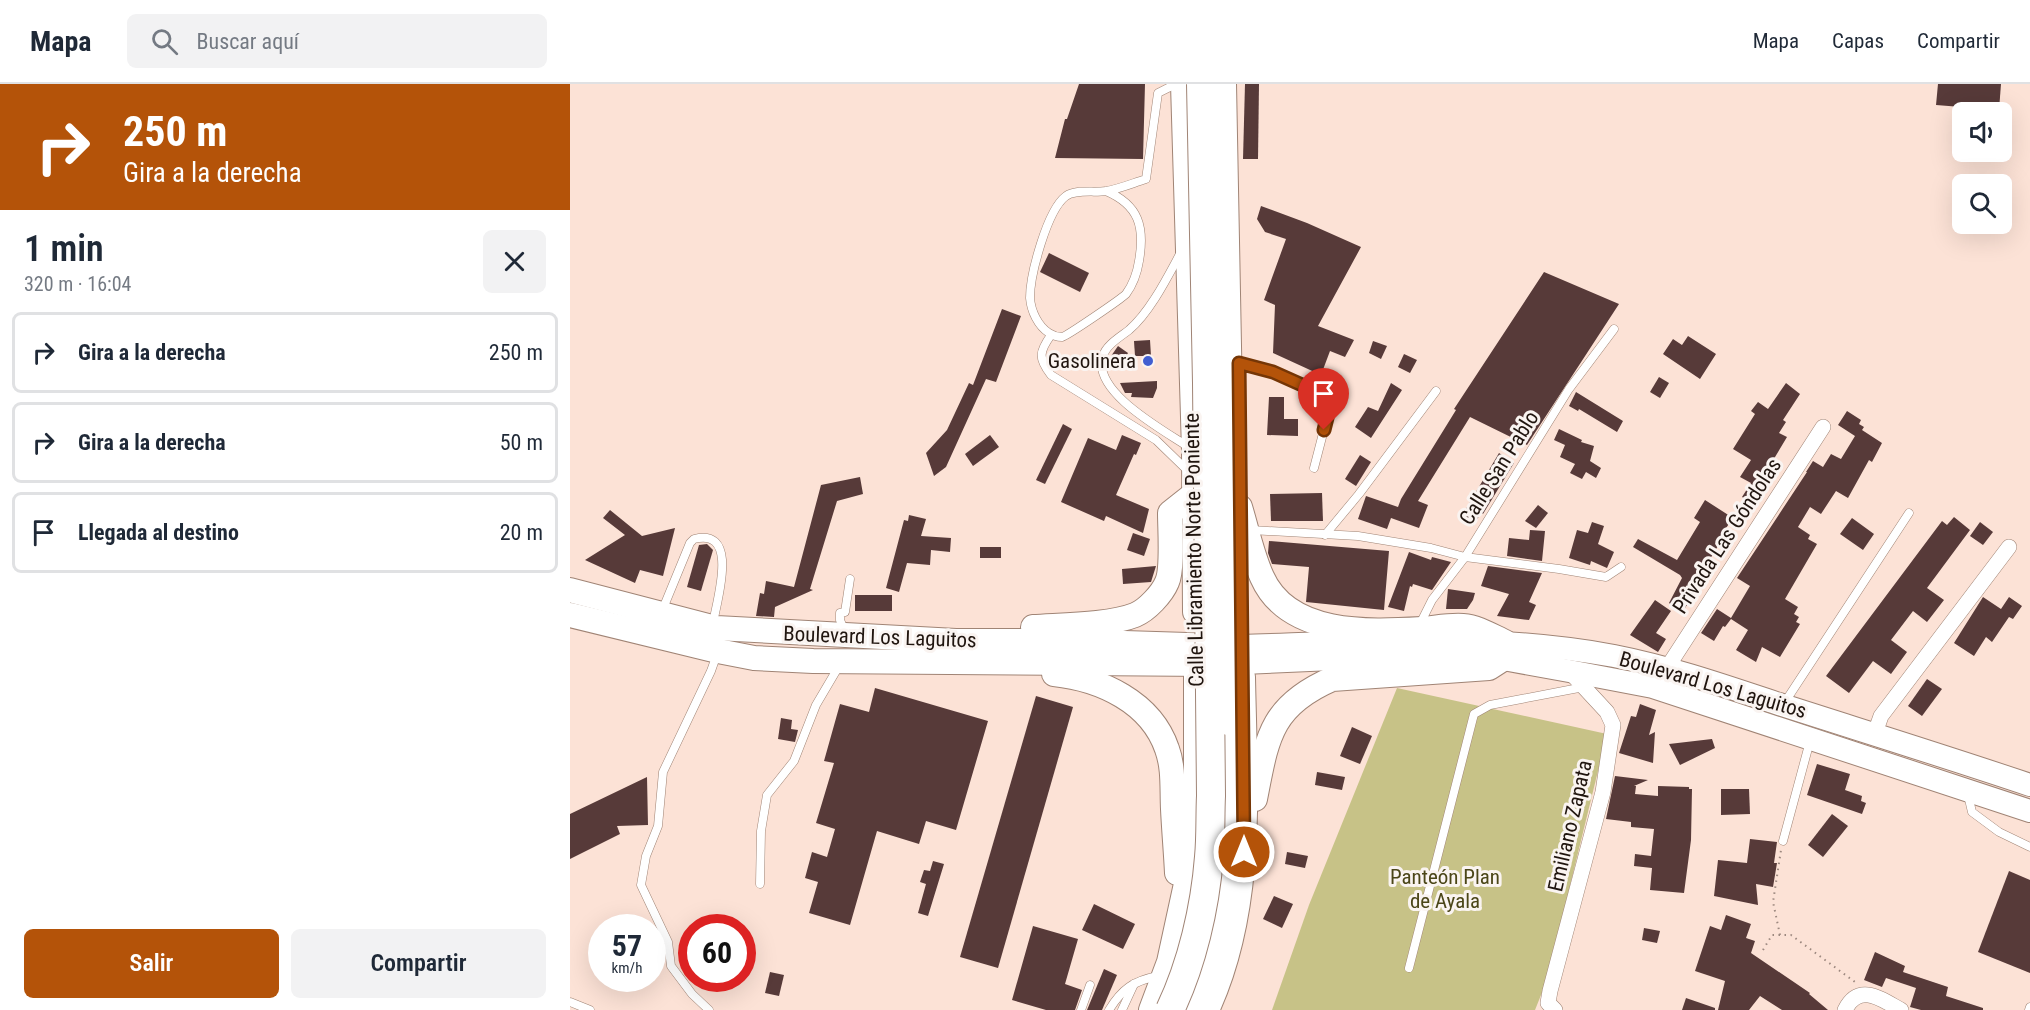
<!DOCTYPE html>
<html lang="es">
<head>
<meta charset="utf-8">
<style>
	body { margin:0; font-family:"Roboto Condensed",sans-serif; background:#f2f2f3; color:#1f2937; height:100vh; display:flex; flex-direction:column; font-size:22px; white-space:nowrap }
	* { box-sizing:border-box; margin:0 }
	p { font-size:20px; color:#747a83 }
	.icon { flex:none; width:33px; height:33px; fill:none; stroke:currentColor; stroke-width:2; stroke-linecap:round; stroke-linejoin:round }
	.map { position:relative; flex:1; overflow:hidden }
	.panel { display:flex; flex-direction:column; background:#fff; width:570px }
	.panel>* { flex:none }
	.top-card { background:#b45309; color:#fff; overflow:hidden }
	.buttons { position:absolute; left:1382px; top:18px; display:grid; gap:12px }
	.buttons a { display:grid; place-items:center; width:60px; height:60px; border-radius:9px; background:#fff; box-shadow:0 6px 24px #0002; font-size:30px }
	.speed { position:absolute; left:18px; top:830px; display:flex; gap:12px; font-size:30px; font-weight:700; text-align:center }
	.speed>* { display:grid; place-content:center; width:78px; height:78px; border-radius:50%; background:#fff; box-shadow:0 6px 24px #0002; line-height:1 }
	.speed small { font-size:15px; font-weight:400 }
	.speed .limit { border:9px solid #d22; background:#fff; color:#111 }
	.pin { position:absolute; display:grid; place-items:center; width:51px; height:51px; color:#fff; margin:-62px -26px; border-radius:50% 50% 50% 0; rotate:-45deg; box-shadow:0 0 6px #0007 }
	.pin .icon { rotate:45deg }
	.me { position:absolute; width:66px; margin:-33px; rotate:0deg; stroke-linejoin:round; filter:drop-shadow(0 0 4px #0008) }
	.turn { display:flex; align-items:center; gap:21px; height:126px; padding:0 24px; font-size:27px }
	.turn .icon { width:78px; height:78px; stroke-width:2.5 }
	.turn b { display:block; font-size:42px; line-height:51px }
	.round { display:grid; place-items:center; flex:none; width:63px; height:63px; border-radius:9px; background:#f2f2f3 }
	.summary { display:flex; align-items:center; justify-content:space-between; height:102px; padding:0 24px }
	h1 { font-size:36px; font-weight:600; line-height:45px }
	.cta { display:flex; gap:12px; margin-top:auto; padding:12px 24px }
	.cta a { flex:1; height:69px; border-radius:9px; background:#b45309; color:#fff; font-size:24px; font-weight:600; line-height:69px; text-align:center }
	.cta a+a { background:#f2f2f3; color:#1f2937 }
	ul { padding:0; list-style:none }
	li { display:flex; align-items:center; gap:18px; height:81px; margin:0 12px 9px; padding:0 12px; border:3px solid #e0e1e3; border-radius:9px }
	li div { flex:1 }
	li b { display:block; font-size:22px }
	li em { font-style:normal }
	header { display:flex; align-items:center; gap:36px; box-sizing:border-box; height:84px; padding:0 30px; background:#fff; border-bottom:2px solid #e0e1e3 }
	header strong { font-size:28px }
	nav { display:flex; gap:33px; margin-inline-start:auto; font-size:21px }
	.search { width:420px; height:54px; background:#f2f2f3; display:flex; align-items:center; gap:15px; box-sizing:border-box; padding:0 21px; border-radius:9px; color:#747a83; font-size:22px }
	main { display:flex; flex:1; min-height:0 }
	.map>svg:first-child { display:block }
	.green { fill:#c7c287 }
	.building { fill:#573a39 }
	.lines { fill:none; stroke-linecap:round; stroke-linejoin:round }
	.lane-casing { stroke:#a08475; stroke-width:9 }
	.street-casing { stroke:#a08475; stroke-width:16 }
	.secondary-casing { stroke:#a08475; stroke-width:24 }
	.primary-casing { stroke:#a08475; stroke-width:26 }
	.highway-casing { stroke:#a08475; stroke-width:30 }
	.path { stroke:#9c887f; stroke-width:2; stroke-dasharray:1.5 4.5; stroke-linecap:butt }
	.lane { stroke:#fff; stroke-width:8 }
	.street { stroke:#fff; stroke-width:15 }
	.secondary { stroke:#fff; stroke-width:22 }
	.primary { stroke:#fff; stroke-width:24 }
	.highway { stroke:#fff; stroke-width:28 }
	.highway-bridge-casing { stroke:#a08475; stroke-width:30; stroke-linecap:butt }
	.highway-bridge { stroke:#fff; stroke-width:28 }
	.route-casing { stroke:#753606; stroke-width:15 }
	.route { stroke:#b45309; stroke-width:10 }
	.poi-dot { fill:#415ed1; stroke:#faf4f1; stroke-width:2 }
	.labels { text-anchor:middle; stroke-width:6; stroke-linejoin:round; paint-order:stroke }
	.poi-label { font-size:21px; fill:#20150f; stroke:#faf4f1; text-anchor:end }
	.street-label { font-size:21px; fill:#20150f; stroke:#faf4f1 }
	.park-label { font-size:21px; fill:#4b4618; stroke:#faf4f1 }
</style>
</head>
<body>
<header>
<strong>Mapa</strong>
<div class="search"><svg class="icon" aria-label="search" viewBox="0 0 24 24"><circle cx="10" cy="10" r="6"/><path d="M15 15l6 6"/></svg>Buscar aquí</div>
<nav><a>Mapa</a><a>Capas</a><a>Compartir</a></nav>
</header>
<main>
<section class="panel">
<div class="top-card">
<div class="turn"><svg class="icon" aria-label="right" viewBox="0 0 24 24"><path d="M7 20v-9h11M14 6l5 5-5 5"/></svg><div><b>250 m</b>Gira a la derecha</div></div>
</div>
<div class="summary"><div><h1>1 min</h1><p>320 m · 16:04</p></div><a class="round"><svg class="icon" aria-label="close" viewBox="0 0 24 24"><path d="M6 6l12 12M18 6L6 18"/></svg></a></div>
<ul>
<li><svg class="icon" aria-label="right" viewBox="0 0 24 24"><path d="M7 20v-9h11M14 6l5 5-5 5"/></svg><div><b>Gira a la derecha</b></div><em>250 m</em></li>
<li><svg class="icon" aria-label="right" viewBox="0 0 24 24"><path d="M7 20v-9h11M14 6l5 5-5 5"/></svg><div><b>Gira a la derecha</b></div><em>50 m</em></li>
<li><svg class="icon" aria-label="arrive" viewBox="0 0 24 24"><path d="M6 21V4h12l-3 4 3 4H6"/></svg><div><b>Llegada al destino</b></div><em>20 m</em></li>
</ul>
<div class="cta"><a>Salir</a><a>Compartir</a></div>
</section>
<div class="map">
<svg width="1460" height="926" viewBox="0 0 1460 926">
	<rect width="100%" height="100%" fill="#fce2d6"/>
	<polygon class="green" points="827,604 1037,650 977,896 965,926 702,926 739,821"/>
	<g class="building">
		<polygon points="509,0 575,0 573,75 485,74 495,35 497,35"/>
		<polygon points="675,0 689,0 688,75 673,75"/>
		<polygon points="1368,0 1431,0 1429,26 1366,21"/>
		<polygon points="691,122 737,139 791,163 748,242 784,256 775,273 760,267 751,291 703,269 705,221 694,216 716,155 695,148 687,135"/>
		<polygon points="479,169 519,189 510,208 470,188"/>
		<polygon points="974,188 1049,220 957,361 900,333 848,417 858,421 849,444 821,434 817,445 788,435 796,412 828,423 831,415 886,326 884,325"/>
		<polygon points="432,225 451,232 426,298 416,295 376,383 364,392 356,369 377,346 399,299 403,301"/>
		<polygon points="1118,252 1146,270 1130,295 1093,270 1103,255 1112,261"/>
		<polygon points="580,256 581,272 565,272 564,257"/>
		<polygon points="803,257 817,262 811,275 799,269"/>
		<polygon points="548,262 558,269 550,282 539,275"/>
		<polygon points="834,270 847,276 840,289 828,283"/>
		<polygon points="1089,293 1099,299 1090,314 1080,308"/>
		<polygon points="587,297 587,304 583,314 561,313 562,309 555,309 550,299"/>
		<polygon points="821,299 832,306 801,354 785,343 798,323 808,327"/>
		<polygon points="1216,299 1230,310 1213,336 1216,338 1209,349 1217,353 1196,388 1203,392 1193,407 1189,405 1181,418 1172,413 1181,399 1170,393 1181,376 1163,365 1185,330 1181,327 1188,318 1198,325"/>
		<polygon points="1006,308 1053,337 1047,348 1009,325 1008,327 999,322"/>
		<polygon points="699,313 714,313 714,335 728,335 728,352 697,351"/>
		<polygon points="1277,327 1291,336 1289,340 1294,343 1292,346 1312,359 1302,378 1299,376 1278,414 1266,407 1251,430 1240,423 1228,443 1240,451 1238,455 1247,460 1215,515 1228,523 1224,530 1229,533 1226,538 1230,540 1210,573 1192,563 1186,578 1166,566 1178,546 1161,535 1155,543 1153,542 1144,557 1131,549 1147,525 1161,534 1180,502 1167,494 1237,388 1236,388 1243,377 1253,383 1261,370 1271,375 1285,352 1268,341"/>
		<polygon points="493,340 502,345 475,400 466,396"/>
		<polygon points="989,345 1012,356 1011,358 1024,362 1020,377 1031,384 1026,394 1016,388 1012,395 1000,389 1005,380 990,373 995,361 984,356"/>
		<polygon points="420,351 429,363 403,382 395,370"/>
		<polygon points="552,351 571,359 566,371 564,370 546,411 579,425 573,449 536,432 534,437 491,418 518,354 546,366"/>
		<polygon points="929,369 944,379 913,430 911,429 903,442 890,435"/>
		<polygon points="790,371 801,378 786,402 775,395"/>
		<polygon points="290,393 293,410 267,417 240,505 243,506 205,523 204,533 186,532 190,509 194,510 196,497 224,503 251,401"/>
		<polygon points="752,409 753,437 701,437 700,410"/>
		<polygon points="1135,416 1163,434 1145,460 1148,462 1130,491 1136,495 1112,528 1099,519 1112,494 1110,491 1063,463 1068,455 1107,476 1130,438 1124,434"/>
		<polygon points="968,421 978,429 966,444 955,437"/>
		<polygon points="40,426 72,452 105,444 93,492 70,486 65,499 15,476 55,451 33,434"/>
		<polygon points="339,431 356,435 351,452 381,454 380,468 361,466 360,481 337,479 329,508 316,504 334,436 338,437"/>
		<polygon points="1384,433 1400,446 1357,504 1374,516 1357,538 1343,527 1321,556 1337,568 1321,590 1303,577 1279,609 1256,592 1372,437 1377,441"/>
		<polygon points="1282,434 1304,450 1293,466 1270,450"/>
		<polygon points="1022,438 1034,442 1028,460 1044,468 1037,484 1021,477 1020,481 999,474 1007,446 1018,449"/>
		<polygon points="1410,438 1423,448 1413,461 1400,452"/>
		<polygon points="960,446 975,447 972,477 937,472 939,454 959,456"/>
		<polygon points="563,449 580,455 574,472 557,466"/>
		<polygon points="699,457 819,467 814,526 736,518 739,483 702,480 698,469"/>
		<polygon points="137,460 143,466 131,507 117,503 129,461"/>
		<rect x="410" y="463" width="21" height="11"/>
		<polygon points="839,468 861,476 862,473 881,478 862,506 843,500 842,503 840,502 834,527 818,523"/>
		<polygon points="586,482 581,498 553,500 552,485"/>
		<polygon points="918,482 972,489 959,518 966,521 959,536 927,532 939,510 911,502"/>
		<polygon points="878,505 905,509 903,516 897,525 876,525"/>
		<rect x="285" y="511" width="37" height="16"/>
		<polygon points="1413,513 1431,525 1439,513 1452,522 1443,535 1439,533 1422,558 1416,553 1404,572 1384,559"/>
		<polygon points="1085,516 1101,527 1086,549 1096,555 1088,568 1060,551"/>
		<polygon points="1357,595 1372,605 1352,632 1338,622"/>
		<polygon points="305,604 418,637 386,746 356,737 349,760 307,747 280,841 239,829 248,798 235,794 242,768 257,773 265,745 246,739 264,679 254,677 270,620 299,628"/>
		<polygon points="466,612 503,623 428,884 390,873"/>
		<polygon points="1070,620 1086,626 1079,651 1085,648 1083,679 1049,669 1061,632 1066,633"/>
		<polygon points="211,634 222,636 221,645 228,646 225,658 208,655"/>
		<polygon points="782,643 802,652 790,680 770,672"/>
		<polygon points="1142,655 1145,664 1110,681 1099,660"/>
		<polygon points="1247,680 1280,690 1275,706 1292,712 1291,717 1296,719 1292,730 1237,711"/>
		<polygon points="747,688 775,693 772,706 745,701"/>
		<polygon points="1045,692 1078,696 1064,702 1066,702 1065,710 1088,712 1088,702 1119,703 1119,705 1122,705 1121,756 1114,809 1080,806 1082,784 1064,782 1065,770 1081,772 1084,745 1061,743 1061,738 1036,735"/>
		<polygon points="77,693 78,741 47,742 50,750 0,775 0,730"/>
		<polygon points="1151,705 1179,705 1180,730 1151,731"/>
		<polygon points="1262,730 1278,742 1253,773 1238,761"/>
		<polygon points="1180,755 1207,758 1204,779 1207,779 1203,803 1186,800 1188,821 1144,812 1148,776 1177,779"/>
		<polygon points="717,768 738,772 735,784 715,780"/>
		<polygon points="363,777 374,780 358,832 348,829 356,800 350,798 354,786 360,787"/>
		<polygon points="1439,787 1460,796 1460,889 1408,868"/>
		<polygon points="704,812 723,820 712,844 693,835"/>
		<polygon points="524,820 565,840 553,865 512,846"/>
		<polygon points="1156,831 1181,840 1176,854 1185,857 1181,869 1240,909 1239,910 1258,926 1212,926 1190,912 1179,926 1148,926 1155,897 1125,887 1140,842 1151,846"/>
		<polygon points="463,842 508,855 495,900 512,906 505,926 476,926 442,916"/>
		<polygon points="1074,844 1090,847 1087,859 1072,856"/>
		<polygon points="1305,868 1335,882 1333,888 1378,903 1376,912 1413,924 1413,926 1351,926 1340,923 1346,904 1316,894 1312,903 1294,896"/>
		<polygon points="534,885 547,891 532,926 517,926"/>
		<polygon points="200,888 214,891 209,912 195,909"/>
		<polygon points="1116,914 1145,924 1145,926 1112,926"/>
	</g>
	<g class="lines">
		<defs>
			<g id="lane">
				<path d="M536,107C569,121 575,143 569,177C567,190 564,199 556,210C551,215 497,252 492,253C488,253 482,251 479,249C468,242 461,227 460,214C460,191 477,126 496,112C506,105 524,109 536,107C549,105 563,99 576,95L588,9L606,0"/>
				<path d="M610,170C597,194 580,228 559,246C550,253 536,261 533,272C521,308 595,347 620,364"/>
				<path d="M481,251C469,268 468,274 481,291L586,356L618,387"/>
				<polyline points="669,279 703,288 750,309 757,334 744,384"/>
				<polyline points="681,446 788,452 861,464 895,473 989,485 1036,493 1051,483"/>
				<polyline points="755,451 789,410 866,307"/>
				<path d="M92,527L120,459L124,455C170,443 147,516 143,539"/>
				<polyline points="849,542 862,516 895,473 999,305 1044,245"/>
				<polyline points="275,548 270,536 270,529 275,528 280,495"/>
				<polyline points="1215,618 1339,429"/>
				<polyline points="1398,711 1402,728 1429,748 1460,763"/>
				<polyline points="1213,757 1240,657"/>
				<polyline points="190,800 191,747 197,711 224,677 246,621 269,582"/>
				<polyline points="839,884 904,630 920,621 1014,603"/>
				<polyline points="0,918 20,926"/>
				<polyline points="139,926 122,910 101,882 98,858 71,801 76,772 88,742 93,688 141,587 147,570"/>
				<polyline points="511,926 520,901"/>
				<path d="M539,926C552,905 563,897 588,892"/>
				<polyline points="552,926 564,900"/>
				<polyline points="1459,926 1460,923"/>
			</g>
			<g id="street">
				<polyline points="1097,584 1253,343"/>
				<polyline points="1305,649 1311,632 1439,463"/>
				<polyline points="985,926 978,919 980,907 1033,708 1043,641 1037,628 999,587"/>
				<path d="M1275,926C1289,898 1311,915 1331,926"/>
			</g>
			<g id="secondary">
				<path d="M672,562C796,558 922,549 1044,572C1100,583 1155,602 1209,620C1293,647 1377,673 1460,701"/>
				<polyline points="673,579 786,574 933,575 999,587 1083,603 1460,727"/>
			</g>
			<g id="primary">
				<polyline points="613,0 624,366 625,528"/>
				<path d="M670,423C677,446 682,471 692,493C718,552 798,548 852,545C865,544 879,541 893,542C908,543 922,552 935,558"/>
				<polyline points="0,506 146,544 386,557 491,557 649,562"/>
				<polyline points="0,531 148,567 184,574 243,577 640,580"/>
				<path d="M463,543C491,541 540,541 565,531C577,526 592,510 597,498C603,485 600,445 600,429L624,410"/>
				<path d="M484,590C531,595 581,618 597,665C604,684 602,705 603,725C604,746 606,768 607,789"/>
				<path d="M685,715C697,654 700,622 762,595L919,584L933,575"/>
				<polyline points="581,926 599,878 619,786 626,720 626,575"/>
				<path d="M637,926C685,822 675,704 673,593"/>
			</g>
			<path id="highway" d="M621,926C632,898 643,869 650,839C664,773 660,705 659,637"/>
		</defs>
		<use href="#lane" class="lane-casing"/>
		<use href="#street" class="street-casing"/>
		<use href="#secondary" class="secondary-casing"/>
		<use href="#primary" class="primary-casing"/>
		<use href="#highway" class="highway-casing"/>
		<g class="path">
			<polyline points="1210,851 1203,818 1211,766"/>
			<polyline points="1193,866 1202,851 1221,851 1285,898"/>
		</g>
		<use href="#lane" class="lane"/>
		<use href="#street" class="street"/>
		<use href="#secondary" class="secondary"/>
		<use href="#primary" class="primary"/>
		<use href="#highway" class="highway"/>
		<defs>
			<g id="highway-bridge">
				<polyline points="652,0 662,524 659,637"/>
				<path d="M600,926C622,880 635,824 639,773C641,753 640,732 641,712L637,299L631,0"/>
			</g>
		</defs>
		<use href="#highway-bridge" class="highway-bridge-casing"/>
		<use href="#highway-bridge" class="highway-bridge"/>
	</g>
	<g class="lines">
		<defs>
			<polyline id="route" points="674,768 669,279 703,288 750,309 757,334 754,346"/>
		</defs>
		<use href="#route" class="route-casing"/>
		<use href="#route" class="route"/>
	</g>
	<circle class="poi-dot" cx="578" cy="277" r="6"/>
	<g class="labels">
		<g class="poi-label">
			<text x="566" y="284">Gasolinera</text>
		</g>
		<g class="street-label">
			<text transform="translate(929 384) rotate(-58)" y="7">Calle San Pablo</text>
			<text transform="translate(1157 452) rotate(-57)" y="7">Privada Las Góndolas</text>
			<text transform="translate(624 466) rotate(-91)" y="7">Calle Libramiento Norte Poniente</text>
			<text transform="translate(310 553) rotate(2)" y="7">Boulevard Los Laguitos</text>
			<text transform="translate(1143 601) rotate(16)" y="7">Boulevard Los Laguitos</text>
			<text transform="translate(1000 742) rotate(-77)" y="7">Emiliano Zapata</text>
		</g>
		<g class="park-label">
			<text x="875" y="800">Panteón Plan<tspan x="875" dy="24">de Ayala</tspan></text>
		</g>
	</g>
</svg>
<div class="buttons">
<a><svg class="icon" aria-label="sound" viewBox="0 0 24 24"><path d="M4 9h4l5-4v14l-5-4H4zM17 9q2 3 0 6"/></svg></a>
<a><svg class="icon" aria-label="search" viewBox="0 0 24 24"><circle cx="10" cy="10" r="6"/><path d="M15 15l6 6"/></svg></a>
</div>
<div class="speed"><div>57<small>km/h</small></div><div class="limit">60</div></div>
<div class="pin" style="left:754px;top:346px;background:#d93025"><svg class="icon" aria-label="arrive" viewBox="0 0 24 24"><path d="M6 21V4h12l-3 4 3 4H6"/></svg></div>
<svg class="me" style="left:674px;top:768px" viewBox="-20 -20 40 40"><circle r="17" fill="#b45309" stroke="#fff" stroke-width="3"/><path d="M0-11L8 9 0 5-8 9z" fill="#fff"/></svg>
</div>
</main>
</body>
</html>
